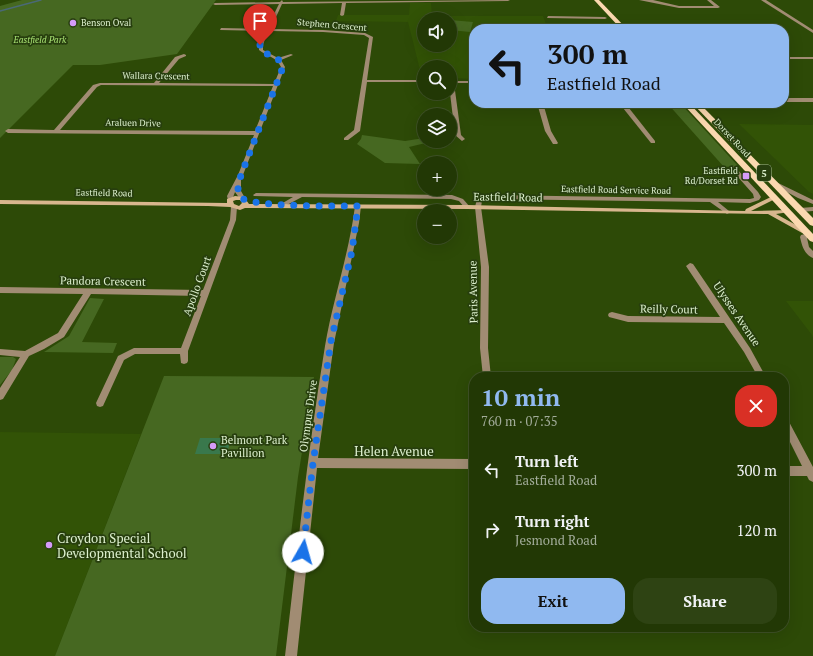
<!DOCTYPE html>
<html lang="en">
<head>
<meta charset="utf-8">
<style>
	body { margin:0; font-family:"PT Serif",serif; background:#2e4313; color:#f1f3f6; height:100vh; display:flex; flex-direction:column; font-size:15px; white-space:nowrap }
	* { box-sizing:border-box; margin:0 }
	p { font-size:13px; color:#a2ac9a }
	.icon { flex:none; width:22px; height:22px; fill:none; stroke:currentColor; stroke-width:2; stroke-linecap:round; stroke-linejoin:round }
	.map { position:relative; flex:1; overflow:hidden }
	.drawer { position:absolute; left:469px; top:372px; width:320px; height:260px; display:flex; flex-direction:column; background:#223805; border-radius:16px; box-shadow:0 4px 16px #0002,0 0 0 1px #3f5227 }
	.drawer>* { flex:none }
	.banner { position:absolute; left:469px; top:24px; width:320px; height:84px; border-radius:16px; box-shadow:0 4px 16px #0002,0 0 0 1px #3f5227; background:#90b9f0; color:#111; overflow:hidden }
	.fabs { position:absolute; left:417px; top:12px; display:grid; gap:8px }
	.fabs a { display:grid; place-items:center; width:40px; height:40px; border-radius:50%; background:#223805; box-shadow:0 4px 16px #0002,0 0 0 1px #3f5227; font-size:20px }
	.pin { position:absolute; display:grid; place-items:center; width:34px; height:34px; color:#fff; margin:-41px -17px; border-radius:50% 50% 50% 0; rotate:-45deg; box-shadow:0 0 4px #0007 }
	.pin .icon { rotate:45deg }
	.me { position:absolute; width:44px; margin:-22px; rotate:7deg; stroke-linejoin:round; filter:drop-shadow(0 0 3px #0008) }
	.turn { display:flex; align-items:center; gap:14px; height:84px; padding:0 12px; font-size:18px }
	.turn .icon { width:52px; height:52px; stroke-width:2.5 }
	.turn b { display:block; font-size:28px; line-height:34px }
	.round { display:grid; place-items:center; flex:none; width:42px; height:42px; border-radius:16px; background:#2e4313 }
	.summary { display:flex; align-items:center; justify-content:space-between; height:68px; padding:0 12px }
	h1 { font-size:24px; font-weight:600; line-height:30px; color:#90b9f0 }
	.action { display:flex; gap:8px; margin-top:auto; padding:8px 12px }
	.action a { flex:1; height:46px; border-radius:16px; background:#90b9f0; color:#111; font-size:16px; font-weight:600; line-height:46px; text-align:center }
	.action a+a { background:#2e4313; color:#f1f3f6 }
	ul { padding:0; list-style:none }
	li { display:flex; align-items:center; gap:12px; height:60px; padding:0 12px }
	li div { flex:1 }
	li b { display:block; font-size:15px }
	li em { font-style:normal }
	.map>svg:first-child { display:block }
	.built { fill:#325306; fill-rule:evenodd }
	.green { fill:#466821 }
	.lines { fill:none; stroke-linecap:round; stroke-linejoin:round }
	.stream { stroke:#4a6977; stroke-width:1.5 }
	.building { fill:#39784c }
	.street { fill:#a18c73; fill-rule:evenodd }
	.secondary { fill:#d8b68e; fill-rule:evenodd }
	.primary { fill:#fbd8b0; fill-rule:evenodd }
	.route { stroke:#1a73e8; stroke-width:7; stroke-dasharray:0 12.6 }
	.poi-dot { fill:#d59bfa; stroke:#273e0e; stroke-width:1.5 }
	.labels { text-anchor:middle; stroke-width:3.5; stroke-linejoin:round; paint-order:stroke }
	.far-poi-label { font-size:9px; fill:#dcefcd; stroke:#273e0e; text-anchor:start }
	.far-street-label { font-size:9px; fill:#dcefcd; stroke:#273e0e }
	.far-park-label { font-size:9px; font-style:italic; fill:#a8e173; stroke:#273e0e }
	.shield { fill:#273e0e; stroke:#a6ba94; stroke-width:1 }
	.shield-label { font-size:10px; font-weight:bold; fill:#dcefcd }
	.street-label { font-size:11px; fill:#dcefcd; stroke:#273e0e }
	.poi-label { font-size:11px; fill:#dcefcd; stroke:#273e0e; text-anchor:start }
	.near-street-label { font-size:13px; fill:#dcefcd; stroke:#273e0e }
	.near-poi-label { font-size:13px; fill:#dcefcd; stroke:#273e0e; text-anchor:start }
</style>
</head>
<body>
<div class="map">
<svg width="813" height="656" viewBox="0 0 813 656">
	<rect width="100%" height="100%" fill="#2d4a07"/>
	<g class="built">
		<path d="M410,3H431L432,16H543L546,24L481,23L484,29H474V79L450,78V67H424V78H422L408,22L336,21L338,15H409ZM424,19H450V45H424Z"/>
		<polygon points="739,124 813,125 813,194 809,192"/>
		<polygon points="786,301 813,301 813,338 812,335"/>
		<polygon points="0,432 141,434 55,656 0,656"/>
	</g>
	<g class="green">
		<polygon points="22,0 216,0 177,54 100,65 73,65 0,138 0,6"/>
		<polygon points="450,20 473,22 470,32 450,30"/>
		<polygon points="667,103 680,103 738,166 724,167"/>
		<polygon points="362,135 405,141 424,138 424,141 434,141 409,147 420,164 385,163 357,144 361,139"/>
		<polygon points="90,298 104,299 82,342 117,343 113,353 44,352 69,336"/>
		<polygon points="0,357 13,357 16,359 12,370 0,385"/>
		<polygon points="164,376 314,377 298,477 276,656 55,656"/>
	</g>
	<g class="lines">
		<polyline class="stream" points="0,11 41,0"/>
	</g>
	<polygon class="building" points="200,438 231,438 227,454 195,454"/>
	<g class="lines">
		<g class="street">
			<polygon points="282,0 283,2 510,0 508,1 346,3 344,15 342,16 340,15 342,3 282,4 271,28 269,29 267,28 279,4 215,5 213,4 215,3 280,2"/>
			<polygon points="639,0 653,0 679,6 714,6 707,0 711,0 720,7 718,8 679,8"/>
			<polygon points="761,0 766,0 813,30 813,33"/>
			<polygon points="548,16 605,17 607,18 605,19 547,18"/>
			<polygon points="622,26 739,26 741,27 739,28 621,28"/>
			<path d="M221,28L264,29L268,30L263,45V50L278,58L291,54L293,55L281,60L285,67L241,180V191L245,198L244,199H240L235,192L232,200H228L227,196L238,175L254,135L8,133L5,131L8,129L54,130L93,85L100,83H154L175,57L184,54L186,55V56L179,59L159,83L274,84L281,67C277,57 266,56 259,50V45L265,31L220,30ZM101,85L273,86L255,131L60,130L97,87Z"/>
			<polygon points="272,29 323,30 365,33 373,37 367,80 424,80 424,82 367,82 360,131 348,140 344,140 344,138 354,130 369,38 364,35 323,32 271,31"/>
			<rect x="784" y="57" width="29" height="2"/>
			<polygon points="450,81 474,81 474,83 454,83 461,135 465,139 462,141 455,135 450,93"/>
			<rect x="784" y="98" width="29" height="4"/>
			<polygon points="537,103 543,103 551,131 558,143 557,144 553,144 545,131"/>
			<polygon points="619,103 625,103 655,141 655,143 651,143"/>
			<polygon points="733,166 735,167 758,192 761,197 759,200 750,203 718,202 729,211 729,213 727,214 710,202 489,199 482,201 481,207 489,267 488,348 491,377 483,377 480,348 481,267 475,207 477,199 488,195 750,199 754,198 753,194 730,168"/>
			<polygon points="774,181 813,200 813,204 798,198 772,184 771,183"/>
			<polygon points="256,193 452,195 463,199 470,207 469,208 465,208 459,201 451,199 302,197 283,207 281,206 281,204 293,197 254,196 253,195"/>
			<path d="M358,204L361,206L359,223L334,343L318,458L474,459V469L317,468L297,656H285C297,552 308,449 325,346C333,299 349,254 355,206Z"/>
			<polygon points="234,205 237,207 236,220 188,351 188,361 187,363 184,364 181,363 180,354 135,354 124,360 103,406 100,407 97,406 96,403 118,356 134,348 181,348 201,296 91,294 64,337 44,349 29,356 3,399 0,400 0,388 20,357 0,355 0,349 25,351 58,333 83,294 0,293 0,287 203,290 230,220 231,207"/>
			<polygon points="813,207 813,211 800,212 797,210 800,208"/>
			<path d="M809,233L812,235L807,238L809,247L813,251V258C804,254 802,246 800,237L801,235Z"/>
			<polygon points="690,263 693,264 750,348 766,377 758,377 744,352 724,323 628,322 609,317 608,315 609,313 612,312 628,316 720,317 686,266"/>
			<polygon points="784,417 787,418 813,467 813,482 809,480 807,476 784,476 784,466 802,466 784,430"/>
		</g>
		<path class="secondary" d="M235,196L244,197L249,204L467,205L745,211L746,209L773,196L776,198L775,199L751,211L789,210V212L776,214L809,232L806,234H804L768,214L467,209L245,208L240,210L230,207L208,206L0,204V200L227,203V199ZM236,200H240L242,203L239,206L234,204L233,201Z"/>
		<g class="primary">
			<polygon points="594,0 599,0 627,29 621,29"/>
			<polygon points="682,103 689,103 813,234 813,242 810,241"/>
			<polygon points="692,103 699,103 813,218 813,226 810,225"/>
		</g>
	</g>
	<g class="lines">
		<path class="route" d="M260,45L261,50C269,57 280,56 283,67L241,175C239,183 235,192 242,198C252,207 340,206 358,206L352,251L331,341L313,463L303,552"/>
	</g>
	<g class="poi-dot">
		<circle cx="73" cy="23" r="4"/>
		<rect x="742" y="172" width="8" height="8" rx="2"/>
		<circle cx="213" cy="446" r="4"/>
		<circle cx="49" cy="545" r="4"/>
	</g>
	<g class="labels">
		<g class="far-poi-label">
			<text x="81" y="26">Benson Oval</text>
			<text x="738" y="174" text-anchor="end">Eastfield<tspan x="738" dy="10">Rd/Dorset Rd</tspan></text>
		</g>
		<g class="far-street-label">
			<text transform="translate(332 25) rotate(5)" y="3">Stephen Crescent</text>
			<text transform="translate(156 76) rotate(1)" y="3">Wallara Crescent</text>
			<text transform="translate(133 123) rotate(1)" y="3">Araluen Drive</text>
			<text transform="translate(732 138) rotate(47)" y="3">Dorset Road</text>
			<text transform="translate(616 190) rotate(1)" y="3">Eastfield Road Service Road</text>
			<text transform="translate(104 193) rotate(1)" y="3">Eastfield Road</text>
		</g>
		<g class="far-park-label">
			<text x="40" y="43">Eastfield Park</text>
		</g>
		<rect class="shield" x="757" y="165" width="14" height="16" rx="3"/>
		<g class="shield-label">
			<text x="764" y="177">5</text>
		</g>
		<g class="street-label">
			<text transform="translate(508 197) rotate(1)" y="4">Eastfield Road</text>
			<text transform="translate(103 281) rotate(1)" y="4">Pandora Crescent</text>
			<text transform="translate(197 286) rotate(-70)" y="4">Apollo Court</text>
			<text transform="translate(473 292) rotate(-91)" y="4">Paris Avenue</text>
			<text transform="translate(669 309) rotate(1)" y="4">Reilly Court</text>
			<text transform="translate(737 314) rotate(56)" y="4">Ulysses Avenue</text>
			<text transform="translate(308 416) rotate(-82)" y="4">Olympus Drive</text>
		</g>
		<g class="poi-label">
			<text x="221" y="444">Belmont Park<tspan x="221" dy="13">Pavillion</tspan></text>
		</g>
		<g class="near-street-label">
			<text x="394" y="456">Helen Avenue</text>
		</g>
		<g class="near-poi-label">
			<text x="57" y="543">Croydon Special<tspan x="57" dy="15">Developmental School</tspan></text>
		</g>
	</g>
</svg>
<div class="fabs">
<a><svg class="icon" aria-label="sound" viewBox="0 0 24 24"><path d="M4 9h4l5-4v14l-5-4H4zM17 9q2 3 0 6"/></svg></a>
<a><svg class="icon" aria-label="search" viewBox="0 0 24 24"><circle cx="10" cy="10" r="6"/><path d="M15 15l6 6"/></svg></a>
<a><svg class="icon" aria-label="layers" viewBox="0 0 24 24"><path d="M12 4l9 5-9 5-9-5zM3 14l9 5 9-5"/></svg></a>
<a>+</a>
<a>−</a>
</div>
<div class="pin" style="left:260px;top:45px;background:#d93025"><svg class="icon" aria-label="arrive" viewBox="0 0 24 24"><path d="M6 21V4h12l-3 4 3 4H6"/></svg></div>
<svg class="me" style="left:303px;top:552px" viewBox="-20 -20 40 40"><circle r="19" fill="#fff"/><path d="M0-13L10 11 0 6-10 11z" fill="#1a73e8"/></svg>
<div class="banner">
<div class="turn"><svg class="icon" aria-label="left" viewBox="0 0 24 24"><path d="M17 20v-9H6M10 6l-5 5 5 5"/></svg><div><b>300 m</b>Eastfield Road</div></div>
</div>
<section class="drawer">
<div class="summary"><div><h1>10 min</h1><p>760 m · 07:35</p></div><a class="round" style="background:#d93025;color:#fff"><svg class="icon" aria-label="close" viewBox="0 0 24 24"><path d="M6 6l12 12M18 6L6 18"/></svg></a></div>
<ul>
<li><svg class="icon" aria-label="left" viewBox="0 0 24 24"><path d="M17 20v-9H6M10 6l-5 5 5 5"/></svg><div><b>Turn left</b><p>Eastfield Road</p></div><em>300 m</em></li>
<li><svg class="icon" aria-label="right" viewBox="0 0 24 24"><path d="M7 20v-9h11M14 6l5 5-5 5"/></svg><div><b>Turn right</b><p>Jesmond Road</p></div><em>120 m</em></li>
</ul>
<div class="action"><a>Exit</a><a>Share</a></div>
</section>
</div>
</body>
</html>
